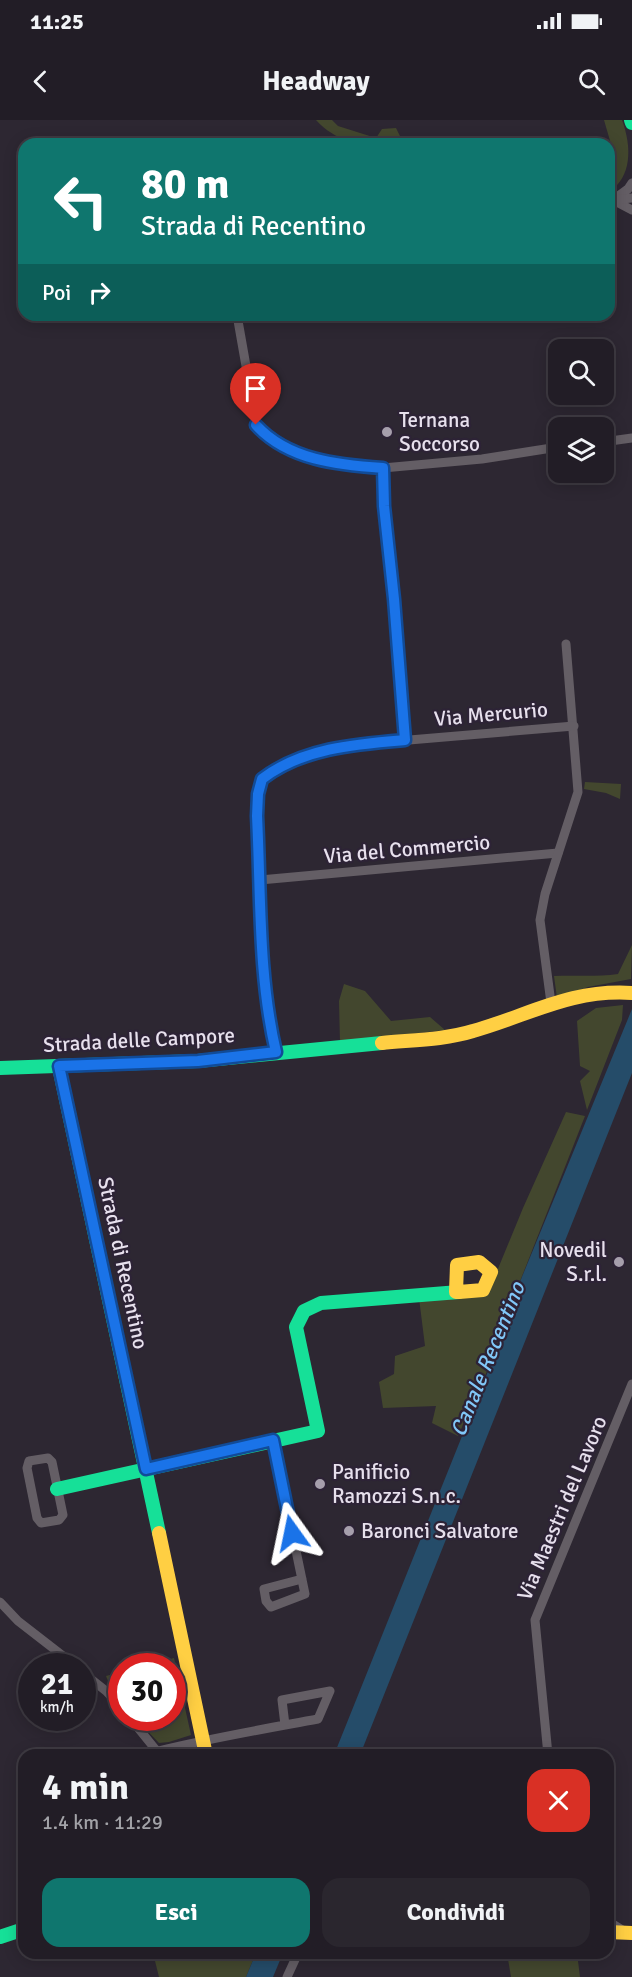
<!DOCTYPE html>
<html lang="it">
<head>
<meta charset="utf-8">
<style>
	body { margin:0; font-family:Signika,sans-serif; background:#2a262e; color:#f1f3f6; height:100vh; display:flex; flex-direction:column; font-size:22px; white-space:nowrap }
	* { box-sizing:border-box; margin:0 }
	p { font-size:20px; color:#a2a2a7 }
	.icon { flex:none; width:33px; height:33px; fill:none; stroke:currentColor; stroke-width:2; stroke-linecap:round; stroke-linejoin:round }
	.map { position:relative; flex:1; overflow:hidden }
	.side { position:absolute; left:18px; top:1629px; width:596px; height:210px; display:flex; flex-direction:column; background:#221d26; border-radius:18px; box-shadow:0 3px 15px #0003,0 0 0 2px #3f3b43 }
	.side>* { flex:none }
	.top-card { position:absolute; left:18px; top:18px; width:597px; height:183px; border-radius:18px; box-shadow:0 3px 15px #0003,0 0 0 2px #3f3b43; background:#0f766e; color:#fff; overflow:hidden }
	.controls { position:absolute; left:548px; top:219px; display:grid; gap:12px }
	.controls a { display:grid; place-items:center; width:66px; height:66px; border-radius:12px; background:#221d26; box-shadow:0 3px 15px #0003,0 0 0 2px #3f3b43; font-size:30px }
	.speed { position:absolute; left:18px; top:1533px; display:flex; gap:12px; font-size:30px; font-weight:700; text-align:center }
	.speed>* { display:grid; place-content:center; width:78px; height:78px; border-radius:50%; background:#221d26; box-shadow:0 3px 15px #0003,0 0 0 2px #3f3b43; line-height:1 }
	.speed small { font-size:15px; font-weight:400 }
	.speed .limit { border:9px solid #d22; background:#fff; color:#111 }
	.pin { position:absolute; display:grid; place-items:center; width:51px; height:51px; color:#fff; margin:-62px -26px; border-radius:50% 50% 50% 0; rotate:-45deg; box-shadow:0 0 6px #0007 }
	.pin .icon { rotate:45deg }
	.me { position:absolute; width:66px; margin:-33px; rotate:348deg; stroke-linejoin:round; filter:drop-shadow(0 0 4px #0008) }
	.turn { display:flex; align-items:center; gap:21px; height:126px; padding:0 24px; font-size:27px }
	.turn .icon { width:78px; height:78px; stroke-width:2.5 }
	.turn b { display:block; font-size:42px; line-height:51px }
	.then { display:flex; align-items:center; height:57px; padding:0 24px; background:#0003; gap:12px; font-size:22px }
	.round { display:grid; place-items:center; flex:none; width:63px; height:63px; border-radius:18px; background:#2a262e }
	.head { display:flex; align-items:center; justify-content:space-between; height:102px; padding:0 24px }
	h1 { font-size:36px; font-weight:700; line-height:45px }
	.button { display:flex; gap:12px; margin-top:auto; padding:12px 24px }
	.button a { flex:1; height:69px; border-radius:18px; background:#0f766e; color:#fff; font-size:24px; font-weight:700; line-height:69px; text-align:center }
	.button a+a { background:#2a262e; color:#f1f3f6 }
	.status { display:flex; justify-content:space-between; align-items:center; height:42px; padding:0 30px; background:#221d26; direction:ltr }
	.status svg { height:16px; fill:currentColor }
	header { display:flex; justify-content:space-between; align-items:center; height:78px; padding:0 24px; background:#221d26; font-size:27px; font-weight:700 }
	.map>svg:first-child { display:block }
	.green { fill:#43472e }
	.water { fill:#254c69 }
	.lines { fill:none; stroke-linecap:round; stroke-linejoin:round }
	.street { stroke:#645e65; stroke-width:9 }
	.fast { stroke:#16e098; stroke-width:14 }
	.slow { stroke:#ffcf43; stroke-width:14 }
	.route-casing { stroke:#114b97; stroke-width:15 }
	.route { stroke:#1a73e8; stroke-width:10 }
	.poi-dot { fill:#a69fac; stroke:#2d2336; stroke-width:2 }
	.labels { text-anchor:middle; stroke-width:4.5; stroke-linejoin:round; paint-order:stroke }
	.poi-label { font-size:21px; fill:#e7e0ed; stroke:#2d2336; text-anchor:start }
	.street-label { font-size:21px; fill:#e7e0ed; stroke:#2d2336 }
	.water-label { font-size:22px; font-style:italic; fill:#81c7f8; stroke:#2d2336 }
</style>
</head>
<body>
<div class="status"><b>11:25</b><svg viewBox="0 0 49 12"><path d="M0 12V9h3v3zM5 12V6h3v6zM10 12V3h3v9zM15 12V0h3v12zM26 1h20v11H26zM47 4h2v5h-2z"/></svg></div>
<header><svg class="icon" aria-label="back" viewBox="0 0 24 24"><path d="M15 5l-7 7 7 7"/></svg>Headway<svg class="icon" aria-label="search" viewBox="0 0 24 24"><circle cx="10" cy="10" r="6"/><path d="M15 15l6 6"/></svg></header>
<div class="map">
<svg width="632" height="1857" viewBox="0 0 632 1857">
	<rect width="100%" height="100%" fill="#2d2732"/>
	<g class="green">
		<path d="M316,0H332L338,6L376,18L382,9L396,8L403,22L401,24C367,24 341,27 316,0Z"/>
		<path d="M604,0H622C632,27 632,57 609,72V58L617,45Z"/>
		<polygon points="585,662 621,664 620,679 606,673 584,669"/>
		<path d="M632,825L631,859L588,867L557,878L554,856C575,855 597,857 618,854Z"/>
		<polygon points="344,864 365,871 391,901 430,897 445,910 340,922 339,881"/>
		<polygon points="623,885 622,900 587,990 580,961 590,951 580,946 577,901 596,888"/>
		<polygon points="566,992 585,996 517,1169 497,1229 458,1316 432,1303 436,1286 383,1288 379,1262 394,1254 395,1236 425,1226 419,1178 488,1173 523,1088"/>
		<polygon points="174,1538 191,1615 169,1622 159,1623 135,1598 172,1598 172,1546 142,1546"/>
		<polygon points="121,1552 121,1582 112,1571 106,1556"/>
		<polygon points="153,1833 256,1833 246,1857 159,1857"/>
		<polygon points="507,1833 577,1833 580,1857 511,1857"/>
	</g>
	<g class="water">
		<polygon points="632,889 632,953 360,1635 334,1635 497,1229 517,1169"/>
		<polygon points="256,1833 283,1833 273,1857 246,1857"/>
	</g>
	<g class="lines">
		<g class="street">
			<polyline points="613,80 628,69 632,63"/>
			<polyline points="613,80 632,90"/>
			<polyline points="614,80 632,78"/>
			<path d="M237,195L255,297C265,338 349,346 383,348"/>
			<polyline points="603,322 632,318"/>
			<polyline points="405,620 394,479 384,386 383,348 482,339 558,327"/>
			<polyline points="260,760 558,733"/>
			<polyline points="551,883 540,800 545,774 578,672 566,524"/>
			<path d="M276,932C258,855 261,775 257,696L258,674L262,659C287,639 319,632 350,625L574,606"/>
			<polyline points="273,1320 305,1474 271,1487 266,1481 264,1469 302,1459"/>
			<polygon points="48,1338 52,1342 63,1395 59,1400 41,1403 37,1398 27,1348 29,1341"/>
			<polyline points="0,1482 18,1501 76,1546"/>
			<polyline points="82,1552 106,1571 122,1588"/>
			<polyline points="130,1598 160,1635"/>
			<path d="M158,1631C211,1618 264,1609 318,1599L330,1571L282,1580L285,1605"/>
			<polyline points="548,1635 535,1500 632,1264"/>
			<polyline points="608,1801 624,1811"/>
			<polyline points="287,1857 298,1833"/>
		</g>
		<g class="fast">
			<polyline points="631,0 632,3"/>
			<polyline points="59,947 159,1413"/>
			<polyline points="0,948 198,941 382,923"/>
			<polyline points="57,1369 318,1311 296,1207 304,1191 321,1183 459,1172"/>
			<polyline points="0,1817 24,1809"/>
		</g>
		<g class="slow">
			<path d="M382,923C412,920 444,920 473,911C530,895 570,869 632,873"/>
			<polyline points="456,1172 457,1145 479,1142 491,1152 483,1170 459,1172"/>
			<polyline points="159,1413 206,1635"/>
			<polyline points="608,1812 632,1813"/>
		</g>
	</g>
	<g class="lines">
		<defs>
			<path id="route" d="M256,305C288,340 338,345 383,348L384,386L394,479L405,620C356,624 302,628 262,659L258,674L257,696C261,775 258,855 276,932L198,941L59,946L146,1349L273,1320L292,1413"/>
		</defs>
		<use href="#route" class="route-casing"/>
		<use href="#route" class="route"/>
	</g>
	<g class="poi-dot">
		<circle cx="387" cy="312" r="6"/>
		<circle cx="619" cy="1142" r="6"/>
		<circle cx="320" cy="1364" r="6"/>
		<circle cx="349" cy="1411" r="6"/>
	</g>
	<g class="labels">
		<g class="poi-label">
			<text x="399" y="307">Ternana<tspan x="399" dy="24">Soccorso</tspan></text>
			<text x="607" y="1137" text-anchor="end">Novedil<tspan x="607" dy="24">S.r.l.</tspan></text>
			<text x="332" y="1359">Panificio<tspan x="332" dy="24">Ramozzi S.n.c.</tspan></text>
			<text x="361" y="1418">Baronci Salvatore</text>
		</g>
		<g class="street-label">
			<text transform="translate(491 594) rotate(-5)" y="7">Via Mercurio</text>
			<text transform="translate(407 729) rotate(-5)" y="7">Via del Commercio</text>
			<text transform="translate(139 920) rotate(-3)" y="7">Strada delle Campore</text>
			<text transform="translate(123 1143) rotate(78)" y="7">Strada di Recentino</text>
			<text transform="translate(562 1388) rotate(-67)" y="7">Via Maestri del Lavoro</text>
		</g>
		<g class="water-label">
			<text transform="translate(487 1239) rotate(-68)" y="8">Canale Recentino</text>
		</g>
	</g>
</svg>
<div class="controls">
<a><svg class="icon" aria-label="search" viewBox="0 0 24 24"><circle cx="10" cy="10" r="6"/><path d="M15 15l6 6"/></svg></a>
<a><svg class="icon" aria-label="layers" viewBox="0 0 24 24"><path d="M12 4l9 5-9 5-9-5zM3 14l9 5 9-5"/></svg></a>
</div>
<div class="speed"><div>21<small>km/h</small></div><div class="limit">30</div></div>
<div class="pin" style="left:256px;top:305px;background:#d93025"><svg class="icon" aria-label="arrive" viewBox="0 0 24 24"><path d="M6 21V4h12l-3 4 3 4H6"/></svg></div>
<svg class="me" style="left:292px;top:1413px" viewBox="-20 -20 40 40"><path d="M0-17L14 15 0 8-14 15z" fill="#1a73e8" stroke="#fff" stroke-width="4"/></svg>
<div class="top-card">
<div class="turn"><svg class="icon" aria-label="left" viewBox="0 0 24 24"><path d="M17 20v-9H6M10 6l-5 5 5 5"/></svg><div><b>80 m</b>Strada di Recentino</div></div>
<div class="then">Poi<svg class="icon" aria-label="right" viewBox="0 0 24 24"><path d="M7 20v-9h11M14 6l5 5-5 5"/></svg></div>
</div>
<section class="side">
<div class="head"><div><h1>4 min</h1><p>1.4 km · 11:29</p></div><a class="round" style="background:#d93025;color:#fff"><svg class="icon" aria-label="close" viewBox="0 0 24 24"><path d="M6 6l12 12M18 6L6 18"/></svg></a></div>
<div class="button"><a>Esci</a><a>Condividi</a></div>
</section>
</div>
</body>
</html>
